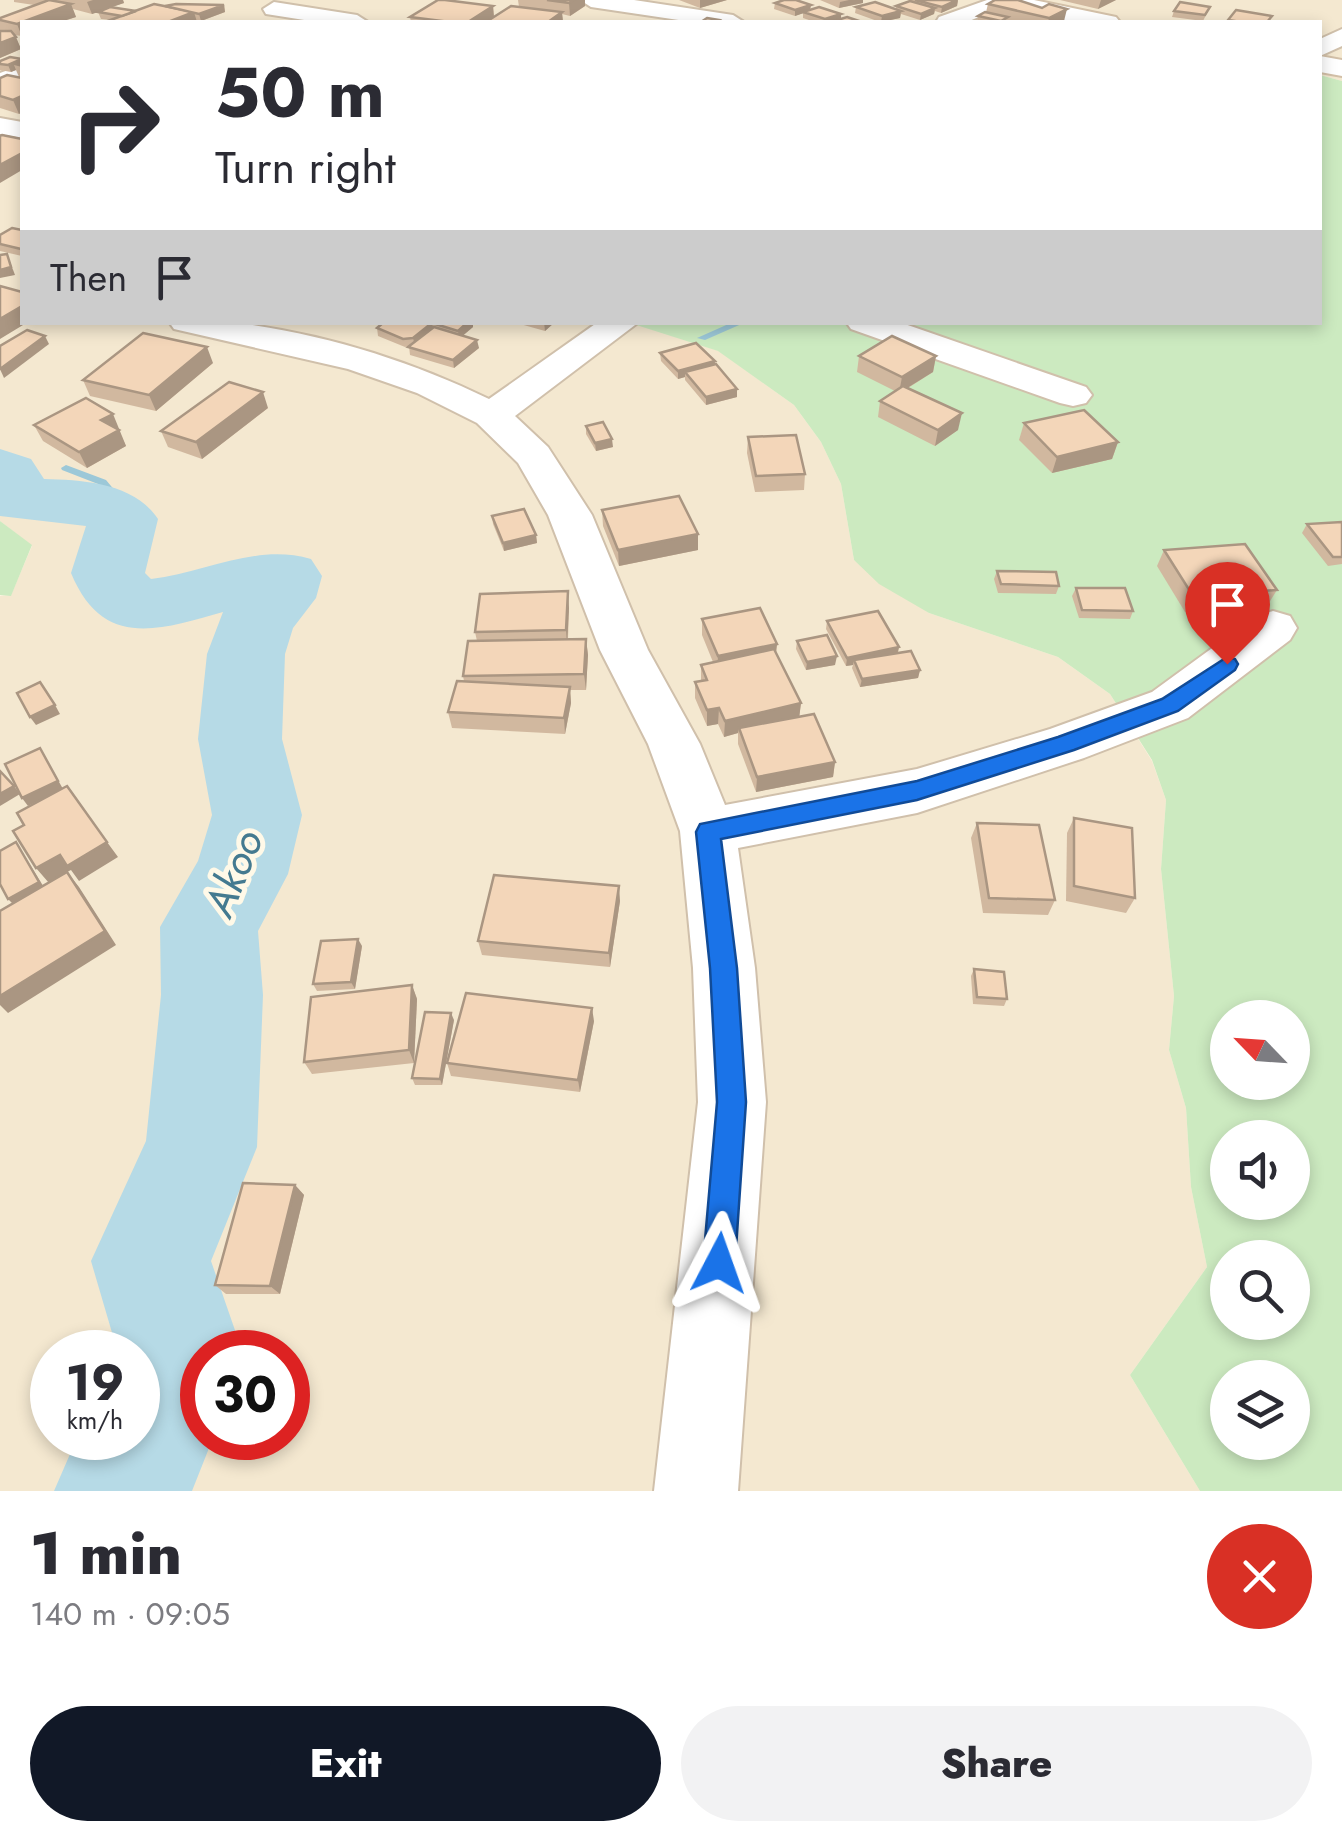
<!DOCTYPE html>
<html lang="en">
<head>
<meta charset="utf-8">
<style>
	body { margin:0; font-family:Jost,sans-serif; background:#f2f2f3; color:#2b2b33; height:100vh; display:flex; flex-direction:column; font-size:38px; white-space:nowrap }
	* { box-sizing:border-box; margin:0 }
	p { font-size:32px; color:#7c7c81 }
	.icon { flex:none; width:55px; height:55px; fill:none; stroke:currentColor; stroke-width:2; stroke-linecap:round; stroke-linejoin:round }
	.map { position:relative; height:1491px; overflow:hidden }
	.panel { display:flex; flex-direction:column; background:#fff; flex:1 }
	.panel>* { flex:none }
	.top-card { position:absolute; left:20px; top:20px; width:1302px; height:305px; border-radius:0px; box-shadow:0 5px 15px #0003; background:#fff; color:#2b2b33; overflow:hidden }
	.needle { width:65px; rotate:295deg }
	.controls { position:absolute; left:1210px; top:1000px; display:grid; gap:20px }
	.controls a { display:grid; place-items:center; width:100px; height:100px; border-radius:50%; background:#fff; box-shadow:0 5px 15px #0003; font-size:50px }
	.speed { position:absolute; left:30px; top:1330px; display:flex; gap:20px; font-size:50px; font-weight:700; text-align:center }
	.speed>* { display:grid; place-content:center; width:130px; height:130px; border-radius:50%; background:#fff; box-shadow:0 5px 15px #0003; line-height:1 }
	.speed small { font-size:25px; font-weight:400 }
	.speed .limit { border:15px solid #d22; background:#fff; color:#111 }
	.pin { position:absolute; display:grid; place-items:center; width:85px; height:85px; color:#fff; margin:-102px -42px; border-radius:50% 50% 50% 0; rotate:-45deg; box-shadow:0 0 10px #0007 }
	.pin .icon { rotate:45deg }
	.me { position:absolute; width:110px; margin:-55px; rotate:4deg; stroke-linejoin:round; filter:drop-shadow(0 0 8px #0008) }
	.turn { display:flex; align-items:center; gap:35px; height:210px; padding:0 30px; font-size:45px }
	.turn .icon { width:130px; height:130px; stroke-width:2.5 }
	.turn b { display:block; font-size:70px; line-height:85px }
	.then { display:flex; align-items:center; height:95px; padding:0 30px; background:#0003; gap:20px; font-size:38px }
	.round { display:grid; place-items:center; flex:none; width:105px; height:105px; border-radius:52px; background:#f2f2f3 }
	.overview { display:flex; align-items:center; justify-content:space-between; height:170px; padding:0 30px }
	h1 { font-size:60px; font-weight:800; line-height:75px }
	.cta { display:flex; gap:20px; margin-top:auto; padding:20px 30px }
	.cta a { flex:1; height:115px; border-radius:60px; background:#111827; color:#fff; font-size:40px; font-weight:800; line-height:115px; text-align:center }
	.cta a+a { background:#f2f2f3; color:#2b2b33 }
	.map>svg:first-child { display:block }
	.residential { fill:#f4e8d0; fill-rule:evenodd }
	.green { fill:#cceac0; fill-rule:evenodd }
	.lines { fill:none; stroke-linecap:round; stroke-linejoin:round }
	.stream { fill:#9cc8d8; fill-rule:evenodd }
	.river { fill:#b6dae6; fill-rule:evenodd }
	.street-casing { stroke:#d0c0ab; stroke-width:4 }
	.secondary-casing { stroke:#d3c0a8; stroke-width:4 }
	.street { fill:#fff; fill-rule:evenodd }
	.secondary { fill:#fff; fill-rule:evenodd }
	.wall { fill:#d1b89f }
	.shaded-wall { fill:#aa9682 }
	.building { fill:#f3d6b9; stroke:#aa9682; stroke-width:2.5 }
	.route { fill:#1a73e8; stroke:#114b97; stroke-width:2.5 }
	.labels { text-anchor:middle; stroke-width:10; stroke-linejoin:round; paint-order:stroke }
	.water-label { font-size:42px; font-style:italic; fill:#447a90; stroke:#fff9e8 }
</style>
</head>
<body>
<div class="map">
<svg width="1342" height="1491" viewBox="0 0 1342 1491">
	<rect width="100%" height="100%" fill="#fdf5e2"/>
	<path class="residential" d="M0,0H1342V81L1320,75V22H22V322H630L719,351L794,405L821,442L841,484L854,560L929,613L1058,657L1110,694L1152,761L1166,800L1161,869L1174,996L1169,1050L1186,1108L1191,1187L1207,1267L1130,1375L1200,1491H0V596L11,595L32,546L0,521ZM52,1352H138V1438H52ZM202,1352H288V1438H202Z"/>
	<g class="green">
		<path d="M1320,75L1342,81V1491H1200L1130,1375L1207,1267L1191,1187L1186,1108L1169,1050L1174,996L1161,869L1166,800L1152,760L1110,694L1058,657L929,613L879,584L854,560L841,484L821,442L794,405L718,351L630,323L1320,322ZM1228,1018H1292V1082H1228ZM1228,1138H1292V1202H1228ZM1228,1258H1292V1322H1228ZM1228,1378H1292V1442H1228Z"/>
		<polygon points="0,521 32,545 11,596 0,595"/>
	</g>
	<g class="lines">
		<g class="stream">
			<polygon points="733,322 746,322 705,340 697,338"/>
			<polygon points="66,465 106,480 116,492 132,499 118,513 110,513 108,511 118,500 108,496 98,484 62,470 61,468"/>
		</g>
		<path class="river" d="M0,449L31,459L44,479C84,480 134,483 158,519L145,573L151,579C206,573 255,543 311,559L322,576L316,598L293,628L285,654L282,739L302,815L288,874L258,931L263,995L257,1147L211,1261L237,1336L233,1352H202V1438H213L192,1491H54L77,1438H138V1352H108L113,1336L91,1261L146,1141L161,995L160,927L198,861L212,815L198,739L207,654L223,612C159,630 103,650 71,573L86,526L0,516Z"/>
		<defs>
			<g id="street">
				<polygon points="580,0 634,0 733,15 744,22 692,22 591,7"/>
				<polygon points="987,0 1016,1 967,22 936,22 939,17"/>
				<polygon points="274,2 357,15 368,22 317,22 266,14 263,9"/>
				<polygon points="1342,29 1342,46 1320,56 1320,39"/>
				<polygon points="22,65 22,81 0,90 0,73"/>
				<polygon points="0,118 22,122 22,138 0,134"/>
				<path d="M169,322C191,322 216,320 238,323C324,334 411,361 489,399L598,322H639L515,416L548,447L592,515L648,650L700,744L725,805L917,769L1050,729L1152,692L1256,616L1273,611L1290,616L1297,628L1290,640L1188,718L1084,758L917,813L738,848L755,968L766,1102L738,1491H654L698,1102L693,968L680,831L648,744L600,650L548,515L518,463L477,423L417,393L348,369L174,329Z"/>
				<polygon points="846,322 899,322 1086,387 1092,395 1086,403 1073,406 1060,403 851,329"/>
			</g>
			<g id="secondary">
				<polygon points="987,0 1034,0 1116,17 1120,22 1075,22 991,5"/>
				<polygon points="1320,56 1342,60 1342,76 1320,72"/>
			</g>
		</defs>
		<use href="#street" class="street-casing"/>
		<use href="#secondary" class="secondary-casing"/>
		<use href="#street" class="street"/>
		<use href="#secondary" class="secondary"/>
	</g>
	<g class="wall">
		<polygon points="14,0 123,0 124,3 111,7 136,11 165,6 224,5 225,12 201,21 196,20 197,22 111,20 101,19 98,12 104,10 92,14 73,9 76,17 60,22 22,22 22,36 14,35 21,49 0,58 0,18 34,5 14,2"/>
		<polygon points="518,0 585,0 585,6 570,16 562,14 563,22 411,22 410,17 493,6 494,17 519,7"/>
		<polygon points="679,0 727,0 700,8"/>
		<polygon points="820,0 863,0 863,3 839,8"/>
		<polygon points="911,0 958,0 957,6 941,13 935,11 934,14 920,20 901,14 900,18 880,22 855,13 856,7 896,9 896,6"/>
		<polygon points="1060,0 1116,0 1098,9"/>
		<polygon points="775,3 841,14 841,19 862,22 815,22 803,18 803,13 795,16 774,9"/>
		<polygon points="988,4 1064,21 1061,22 977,22 978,16 986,12"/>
		<polygon points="1210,7 1203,21 1172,17 1174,11"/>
		<polygon points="22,59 22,112 19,114 0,108 0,78 19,77 16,70 11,72 0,70 0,61"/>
		<polygon points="22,222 22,256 0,251 0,235 20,229"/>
		<polygon points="384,322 473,322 473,327 463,335 479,348 454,368 410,355 409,346 405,347 378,336 377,328"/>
		<polygon points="513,322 555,322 545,331"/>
		<polygon points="660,353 715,361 715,365 737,397 706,405 685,380 685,377 678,379 661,361"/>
		<polygon points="859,356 936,356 933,372 908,388 958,430 935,446 878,417 880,401 895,391 857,372"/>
		<polygon points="213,363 156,411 90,396 83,380"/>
		<polygon points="268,408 202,459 168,447 161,431"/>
		<polygon points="1024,423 1118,442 1112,459 1052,473 1019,440"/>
		<polygon points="34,425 121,430 119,431 126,446 87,468 43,441"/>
		<polygon points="586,426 613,447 596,451 586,434"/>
		<polygon points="748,437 805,474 804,490 755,492 747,453"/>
		<polygon points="602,510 698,534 698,550 619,566 603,526"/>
		<polygon points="492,516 536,535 537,543 504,551 493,524"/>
		<polygon points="1342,522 1342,564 1328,566 1302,533 1307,524"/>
		<polygon points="1164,550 1277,590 1267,606 1185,612 1157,566"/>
		<polygon points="997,571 1059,586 1056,594 998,593 994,579"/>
		<polygon points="1076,588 1133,611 1130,619 1079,618 1072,596"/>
		<polygon points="569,608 568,639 586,639 588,655 586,690 570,690 571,703 565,734 452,728 448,712 464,681 463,676 477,641 475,632"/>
		<polygon points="702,619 777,644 776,653 801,703 799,717 835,762 833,777 756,792 738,744 738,733 724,737 718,724 707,726 695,698 695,682 701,681 701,665 713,662 702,635"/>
		<polygon points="827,621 899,647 898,653 920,670 918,678 860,687 852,668 853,665 846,666 826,629"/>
		<polygon points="797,641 835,665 806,670 796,649"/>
		<polygon points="1074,818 1135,898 1126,913 1066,901 1067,833"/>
		<polygon points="977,823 1055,900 1048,915 983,913 971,838"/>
		<polygon points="620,901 610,967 482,955 478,941"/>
		<polygon points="362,946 355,989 317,991 313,984"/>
		<polygon points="974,969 1007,999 1004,1006 973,1004 971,976"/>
		<polygon points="412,985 417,999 414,1063 312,1074 304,1062"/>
		<polygon points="454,1020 442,1085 415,1085 412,1078"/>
		<polygon points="594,1021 580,1092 451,1076 447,1063"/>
		<polygon points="295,1185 304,1195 280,1294 226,1294 215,1285"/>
	</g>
	<g class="shaded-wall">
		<polygon points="93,0 123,0 124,3 92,14 87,2"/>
		<polygon points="574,0 585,0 585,6 570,16 569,3"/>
		<polygon points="700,0 727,0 700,8"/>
		<polygon points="849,0 863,0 863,3 839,8 840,2"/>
		<polygon points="958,0 957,6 941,13 942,7"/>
		<polygon points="1101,0 1116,0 1098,9"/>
		<polygon points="71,4 76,17 60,22 22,22 22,37 17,24"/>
		<polygon points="224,5 225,12 201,21 199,14"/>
		<polygon points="811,5 810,11 795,16 795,10"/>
		<polygon points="493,6 494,18 488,22 468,22"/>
		<polygon points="935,8 934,14 920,20 921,14"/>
		<polygon points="1067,9 1064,21 1048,22 1049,18"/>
		<polygon points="901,11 900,18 881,22 882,16"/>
		<polygon points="194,12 197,22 168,22"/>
		<polygon points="562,12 563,22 548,22"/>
		<polygon points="841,14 841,21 825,22 825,19"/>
		<polygon points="16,37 21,49 0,58 0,43"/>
		<polygon points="22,59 22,67 14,65 16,70 11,72 8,65"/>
		<polygon points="22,96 22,112 19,114 13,100"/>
		<polygon points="22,153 22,170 0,183 0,165"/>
		<polygon points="7,254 15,275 0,278 0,270"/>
		<polygon points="22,306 22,322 28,322 0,339 0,319"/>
		<polygon points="468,322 473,322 473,327 459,339 458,331"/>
		<polygon points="544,322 555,322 545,331"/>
		<polygon points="432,323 434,331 415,346 413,338"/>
		<polygon points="45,336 49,344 4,378 0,369"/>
		<polygon points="477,340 479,348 454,368 453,360"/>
		<polygon points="207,347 213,363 156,411 149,395"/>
		<polygon points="936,356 933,372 899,393 902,377"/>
		<polygon points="715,361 714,369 685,372 685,377 678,379 678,371"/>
		<polygon points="737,389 737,397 706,405 706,397"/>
		<polygon points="263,392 268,408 202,459 196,442"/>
		<polygon points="962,413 958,430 935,446 938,430"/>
		<polygon points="113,414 126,446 87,468 79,452 101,420"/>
		<polygon points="612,439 613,447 596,451 595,443"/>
		<polygon points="1118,442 1112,459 1052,473 1057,457"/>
		<polygon points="698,534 698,550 619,566 618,550"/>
		<polygon points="536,535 537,543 504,551 503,543"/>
		<polygon points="568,591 569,608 567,646 566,630"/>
		<polygon points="586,639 588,655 586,690 584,674"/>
		<polygon points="777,644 775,660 717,672 718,656"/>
		<polygon points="899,647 897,655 854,660 853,665 846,666 847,658"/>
		<polygon points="837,656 835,665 806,670 807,662"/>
		<polygon points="920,670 918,678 860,687 862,679"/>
		<polygon points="570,687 571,703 565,734 564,718"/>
		<polygon points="801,703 799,719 739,728 738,733 724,737 725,721"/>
		<polygon points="55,705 60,714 36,725 30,717"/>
		<polygon points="719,708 718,724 707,726 707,710"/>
		<polygon points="40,748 63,789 28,806 22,798"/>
		<polygon points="835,762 833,777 756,792 757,777"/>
		<polygon points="14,786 20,794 0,806 0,794"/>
		<polygon points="16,842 45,889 15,906 8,899"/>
		<polygon points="107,842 118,857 79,881 71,870 67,872 79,887 116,945 8,1013 0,1005 0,996 49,883 36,868 60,855"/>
		<polygon points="619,886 620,901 610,967 609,953"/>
		<polygon points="358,939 362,946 355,989 351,982"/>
		<polygon points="412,985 417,999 414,1063 409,1050"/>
		<polygon points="592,1008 594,1021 580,1092 578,1080"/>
		<polygon points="451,1013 454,1020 442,1085 440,1079"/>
		<polygon points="295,1185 304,1195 280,1294 270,1286"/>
	</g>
	<g class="building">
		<polygon points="49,0 71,4 17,24 0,20 0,18"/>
		<polygon points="438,0 445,0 493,6 468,22 450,22 410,17"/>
		<polygon points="547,0 574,0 569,3"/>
		<polygon points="784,0 796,0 811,5 795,10 775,3"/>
		<polygon points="915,0 957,0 942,7"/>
		<polygon points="995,0 1018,0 1042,8 1049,4 1067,9 1049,18 988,4"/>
		<polygon points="910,1 935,8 921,14 896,6"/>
		<polygon points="875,2 901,11 882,16 856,7"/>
		<polygon points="1180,2 1210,7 1205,15 1174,11"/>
		<polygon points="154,4 194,12 168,22 105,22"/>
		<polygon points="176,4 224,5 199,14 165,6"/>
		<polygon points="511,6 562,12 548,22 486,22"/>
		<polygon points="110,7 136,11 122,16 98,12"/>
		<polygon points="819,7 841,14 825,19 803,12"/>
		<polygon points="1236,10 1272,16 1267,22 1241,22 1228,20"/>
		<polygon points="985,12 1008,17 1001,21 978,16"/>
		<polygon points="847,17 862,22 831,22"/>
		<polygon points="707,18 719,20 716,22 701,22"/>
		<polygon points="0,31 11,31 16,37 0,43"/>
		<polygon points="10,57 22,59 8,65 0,64 0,61"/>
		<polygon points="7,75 22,78 22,96 13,100 0,96 0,78"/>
		<polygon points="2,135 22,139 22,153 0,165 0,136"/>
		<polygon points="12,228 22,230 22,247 21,249 0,244 0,235"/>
		<polygon points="7,254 11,267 0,270 0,255"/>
		<polygon points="0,286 22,292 22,306 0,319"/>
		<polygon points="384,322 433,322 413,338 403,339 377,328"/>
		<polygon points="434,322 468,322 458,331 432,323"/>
		<polygon points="434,327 477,340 453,360 408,347"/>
		<polygon points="27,330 45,336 0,369 0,346"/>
		<polygon points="143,333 207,347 149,395 83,380"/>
		<polygon points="892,336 936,356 902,377 859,356"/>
		<polygon points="696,343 715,361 678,371 660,353"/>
		<polygon points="716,364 737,389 706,397 685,372"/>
		<polygon points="229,382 263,392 196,442 161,431"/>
		<polygon points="903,386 962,413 938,430 880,401"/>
		<polygon points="86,398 113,414 101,420 119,430 79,452 34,425"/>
		<polygon points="1084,410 1118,442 1057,457 1024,423"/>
		<polygon points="603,422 612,439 595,443 586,426"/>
		<polygon points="796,435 805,474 756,476 748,437"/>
		<polygon points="679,496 698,534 618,550 602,510"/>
		<polygon points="524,509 536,535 503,543 492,516"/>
		<polygon points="1342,522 1342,557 1333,557 1307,524"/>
		<polygon points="1245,544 1277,590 1193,596 1164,550"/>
		<polygon points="997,571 1056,572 1059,586 1001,584"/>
		<polygon points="1076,588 1125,588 1133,611 1082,610"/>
		<polygon points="568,591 566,630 475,632 480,594"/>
		<polygon points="760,608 777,644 718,656 702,619"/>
		<polygon points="878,611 899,647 847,658 827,621"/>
		<polygon points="827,635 837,656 807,662 797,641"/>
		<polygon points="586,639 584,674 463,676 468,641"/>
		<polygon points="774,649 801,703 725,721 719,708 707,710 695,682 707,680 701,665"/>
		<polygon points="911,651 920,670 862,679 854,660"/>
		<polygon points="457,681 570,687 564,718 448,712"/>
		<polygon points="40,682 55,705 30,717 17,693"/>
		<polygon points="814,714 835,762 757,777 739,728"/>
		<polygon points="40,748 58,781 22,798 5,764"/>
		<polygon points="0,771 14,786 0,794"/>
		<polygon points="67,786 107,842 67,866 60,855 36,868 13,831 24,825 17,813"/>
		<polygon points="1074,818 1132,828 1135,898 1074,886"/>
		<polygon points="977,823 1039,825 1055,900 989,898"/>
		<polygon points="16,842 39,882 8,899 0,884 0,851"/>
		<polygon points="67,872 105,931 0,996 0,911"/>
		<polygon points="494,875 619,886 609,953 478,941"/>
		<polygon points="358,939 351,982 313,984 321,941"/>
		<polygon points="974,969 1004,972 1007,999 977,997"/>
		<polygon points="412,985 409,1050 304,1062 311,997"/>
		<polygon points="466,993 592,1008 578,1080 447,1063"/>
		<polygon points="425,1012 451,1013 440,1079 412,1078"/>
		<polygon points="243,1183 295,1185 270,1286 215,1285"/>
	</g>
	<polygon class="route" points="1227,657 1235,659 1238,664 1235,670 1178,711 1074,750 917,800 721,839 737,968 746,1102 735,1263 731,1274 719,1279 708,1274 703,1263 717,1102 710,968 696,832 700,824 917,781 1058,737 1162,699"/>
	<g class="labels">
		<g class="water-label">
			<text transform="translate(233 873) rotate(-68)" y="15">Akoo</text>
		</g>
	</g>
</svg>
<div class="controls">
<a><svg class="needle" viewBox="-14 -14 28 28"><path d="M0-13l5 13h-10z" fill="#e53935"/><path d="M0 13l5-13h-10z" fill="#7c7c81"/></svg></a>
<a><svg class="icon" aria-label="sound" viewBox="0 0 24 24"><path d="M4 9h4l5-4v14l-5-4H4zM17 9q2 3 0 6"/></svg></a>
<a><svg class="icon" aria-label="search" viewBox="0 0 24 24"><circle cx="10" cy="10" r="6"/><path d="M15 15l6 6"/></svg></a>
<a><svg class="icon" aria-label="layers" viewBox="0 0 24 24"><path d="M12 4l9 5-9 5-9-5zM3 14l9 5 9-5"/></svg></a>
</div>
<div class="speed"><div>19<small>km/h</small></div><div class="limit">30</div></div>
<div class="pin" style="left:1227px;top:664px;background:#d93025"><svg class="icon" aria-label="arrive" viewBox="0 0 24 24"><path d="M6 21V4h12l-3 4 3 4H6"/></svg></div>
<svg class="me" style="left:719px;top:1263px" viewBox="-20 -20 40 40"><path d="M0-17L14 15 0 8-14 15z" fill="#1a73e8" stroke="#fff" stroke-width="4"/></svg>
<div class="top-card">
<div class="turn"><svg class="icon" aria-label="right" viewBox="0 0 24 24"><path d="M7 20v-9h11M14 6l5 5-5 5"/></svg><div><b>50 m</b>Turn right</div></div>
<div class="then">Then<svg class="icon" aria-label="arrive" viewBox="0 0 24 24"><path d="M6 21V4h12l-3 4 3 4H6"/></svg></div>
</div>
</div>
<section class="panel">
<div class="overview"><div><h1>1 min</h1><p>140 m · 09:05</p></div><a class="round" style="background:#d93025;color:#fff"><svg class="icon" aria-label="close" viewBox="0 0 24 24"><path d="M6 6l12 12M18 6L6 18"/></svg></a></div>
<div class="cta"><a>Exit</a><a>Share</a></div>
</section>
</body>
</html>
